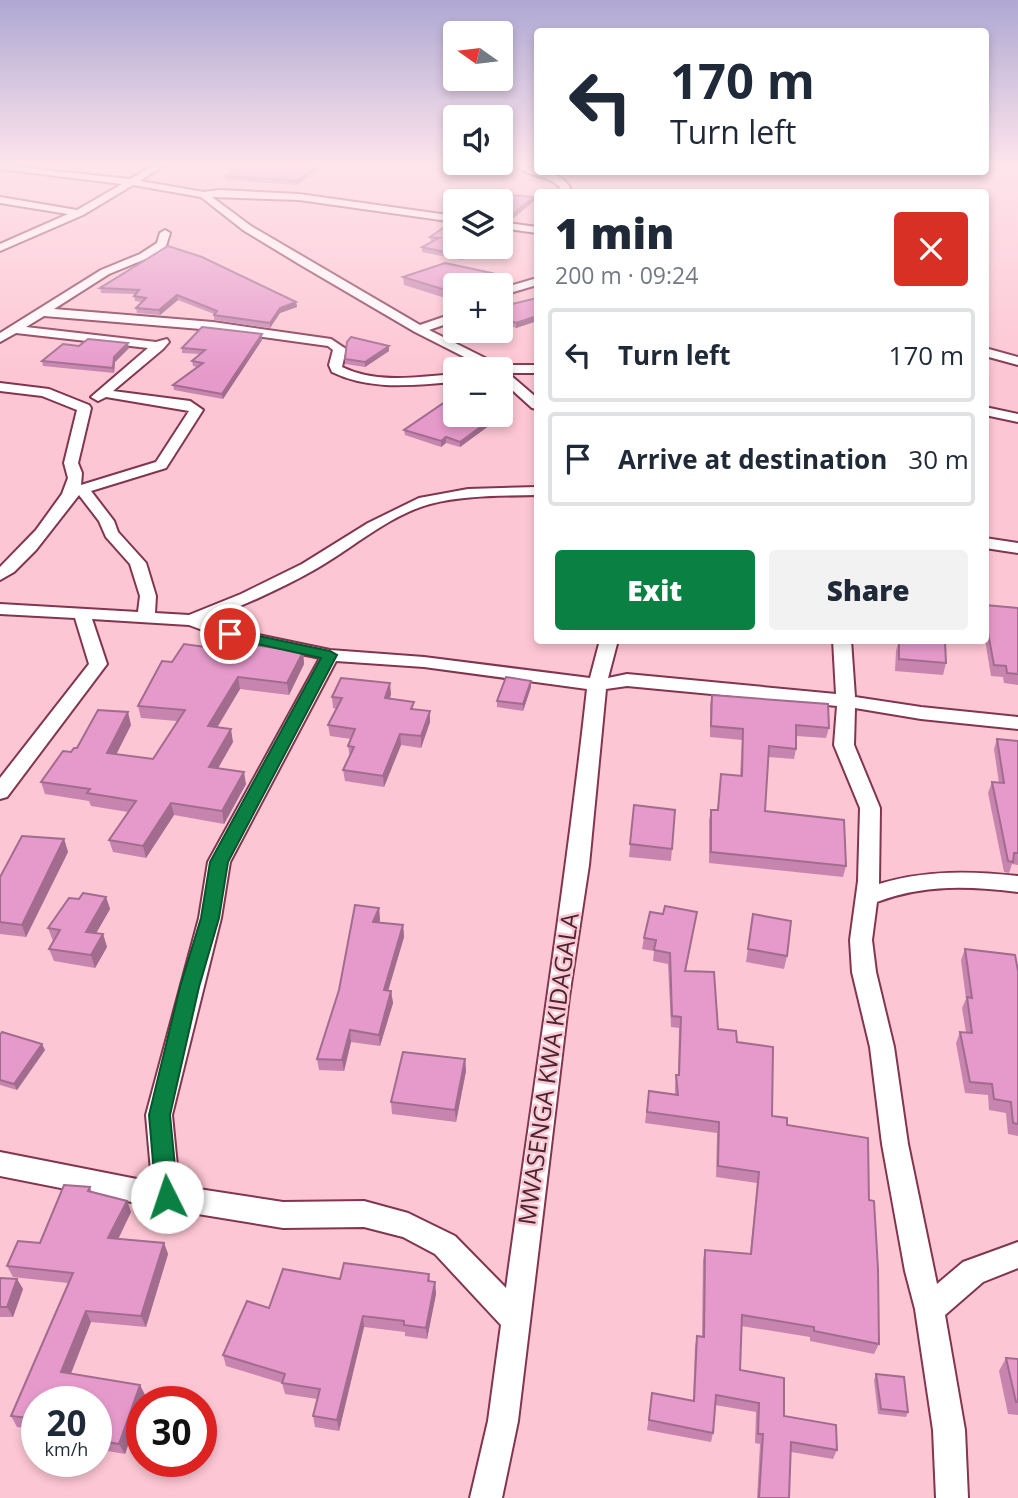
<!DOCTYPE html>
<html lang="en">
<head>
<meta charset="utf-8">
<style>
	body { margin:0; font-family:"Open Sans",sans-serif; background:#f2f2f3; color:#1f2937; height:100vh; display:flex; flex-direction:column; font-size:26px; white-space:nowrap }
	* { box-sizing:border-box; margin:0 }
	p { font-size:23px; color:#747a83 }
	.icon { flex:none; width:38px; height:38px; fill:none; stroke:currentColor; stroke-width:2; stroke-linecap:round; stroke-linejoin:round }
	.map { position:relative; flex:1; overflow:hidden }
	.drawer { position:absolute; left:534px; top:189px; width:455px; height:455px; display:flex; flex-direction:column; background:#fff; border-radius:7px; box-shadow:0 4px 10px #0003 }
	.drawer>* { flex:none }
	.hud { position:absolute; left:534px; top:28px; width:455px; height:147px; border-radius:7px; box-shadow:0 4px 10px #0003; background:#fff; color:#1f2937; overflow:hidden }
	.needle { width:46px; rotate:284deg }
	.tools { position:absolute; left:443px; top:21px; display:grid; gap:14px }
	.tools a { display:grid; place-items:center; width:70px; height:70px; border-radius:7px; background:#fff; box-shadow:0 4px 10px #0003; font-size:35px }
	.speed { position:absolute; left:21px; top:1386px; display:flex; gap:14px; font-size:35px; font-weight:700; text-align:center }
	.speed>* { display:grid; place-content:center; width:91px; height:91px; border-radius:50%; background:#fff; box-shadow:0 4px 10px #0003; line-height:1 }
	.speed small { font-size:18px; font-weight:400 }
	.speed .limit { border:10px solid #d22; background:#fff; color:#111 }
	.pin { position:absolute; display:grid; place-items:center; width:60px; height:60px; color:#fff; margin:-30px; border:4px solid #fff; border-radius:50%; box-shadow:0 2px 7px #0007 }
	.me { position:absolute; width:77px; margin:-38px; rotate:356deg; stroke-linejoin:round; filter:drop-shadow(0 0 5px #0008) }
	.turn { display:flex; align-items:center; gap:24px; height:147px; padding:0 21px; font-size:32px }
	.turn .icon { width:91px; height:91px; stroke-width:2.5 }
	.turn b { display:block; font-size:49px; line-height:60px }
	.round { display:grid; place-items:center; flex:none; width:74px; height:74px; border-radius:7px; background:#f2f2f3 }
	.overview { display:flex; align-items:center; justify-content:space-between; height:119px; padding:0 21px }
	h1 { font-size:42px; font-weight:800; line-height:52px }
	.cta { display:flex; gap:14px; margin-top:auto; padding:14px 21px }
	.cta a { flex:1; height:80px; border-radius:7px; background:#0b8043; color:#fff; font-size:28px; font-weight:800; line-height:80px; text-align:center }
	.cta a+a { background:#f2f2f3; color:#1f2937 }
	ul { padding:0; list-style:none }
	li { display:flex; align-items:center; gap:21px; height:94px; margin:0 14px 10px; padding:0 7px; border:4px solid #e0e1e3; border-radius:7px }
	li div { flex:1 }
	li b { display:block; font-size:26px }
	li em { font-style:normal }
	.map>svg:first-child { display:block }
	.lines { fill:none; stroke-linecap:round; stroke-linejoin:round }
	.street-casing { stroke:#81354f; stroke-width:4 }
	.street { fill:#fff; fill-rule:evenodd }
	.wall { fill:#c684af }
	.shaded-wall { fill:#a16c8e }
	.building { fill:#e69acb; stroke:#a16c8e; stroke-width:2 }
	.route { fill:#0b8043; stroke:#07532c; stroke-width:2 }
	.labels { text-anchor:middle; stroke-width:5; stroke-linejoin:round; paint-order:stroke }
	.near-street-label { font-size:24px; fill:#482630; stroke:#fdc6d4 }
</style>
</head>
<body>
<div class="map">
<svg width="1018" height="1498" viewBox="0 0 1018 1498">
	<rect width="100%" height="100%" fill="#fdc6d4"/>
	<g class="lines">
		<defs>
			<g id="street">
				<polygon points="0,165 130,179 154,165 164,165 140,181 204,192 219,190 299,194 455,216 455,222 299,200 212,197 251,226 420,325 455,313 455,321 429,330 499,365 537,365 537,373 508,373 537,398 537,409 532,408 500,379 500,369 488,369 415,332 299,264 243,230 201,197 133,185 83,215 0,251 0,244 68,214 0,203 0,197 77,210 122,184 0,169"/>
				<path d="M515,165C519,165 552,173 556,175C562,177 566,183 570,187L568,192H559L560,187C547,174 529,178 515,165Z"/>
				<polygon points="500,222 537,227 537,233 500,228"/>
				<path d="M165,230L170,233L166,246L148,258L109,274L54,309L213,322L331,339L346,349L342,367C377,384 417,377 455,374V382C413,385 371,391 332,372L329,365L333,350L328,346L213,330L44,316L26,327L156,342L167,339L169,342L163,349L113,391L190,401L203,410L166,468L91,491L114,521L118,532L146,563L156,596L155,613L189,615L241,594L302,564L368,523L419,498L468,489L537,487V495C502,496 465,495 430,504C389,515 350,550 314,570C279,590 243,605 207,620L234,630L330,650L424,657L590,678L600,640H618L608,678L627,674L836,694L833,640H851L855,697L921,707L1018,717V729L921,719L855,708L854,745L880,808L879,884C926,870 970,871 1018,876V892C969,886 924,884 877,902L872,940L876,972L894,1047L908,1144L937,1284L963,1262L1018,1242V1268L983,1282L945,1315L965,1430L968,1498H936L933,1430L915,1309L905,1271L882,1144L870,1047L852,972L850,940L858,881L860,808L834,745L837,706L627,686L606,689L589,865L569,997L518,1421L502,1498H470L488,1421L501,1325L435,1254L403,1237L364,1227L283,1228L167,1209L0,1176V1152L152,1182L146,1115L199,918L208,862L320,658L224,638L189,625L92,619L107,664L7,797L0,799V778L89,664L75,618L0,614V604L138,612L140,596L130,564L106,537L99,521L79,495L36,550L14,572L0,580V567L36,530L62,494L68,478L64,463L77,410L42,396L0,391V383L49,389L89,405L91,408L78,463L82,473L81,485L156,462L189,411L106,397L98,401L91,397L148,348L16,333L0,342V333L101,270L140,254L157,243L160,233ZM336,661L424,667L587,689C565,890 533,1089 506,1288L455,1236L408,1213L364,1201L283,1202L179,1186L172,1115L221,918L230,862Z"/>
				<polygon points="537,278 537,285 500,296 500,289"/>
				<polygon points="985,348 1018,357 1018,365 985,356"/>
				<polygon points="985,407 1018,414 1018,422 985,415"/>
				<polygon points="985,538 1018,543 1018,553 985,548"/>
			</g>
		</defs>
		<use href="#street" class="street-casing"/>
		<use href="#street" class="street"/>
	</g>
	<g class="wall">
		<polygon points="318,165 318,169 297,185 226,180 225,176"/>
		<polygon points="534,197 534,201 510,221 500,220 500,201"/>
		<polygon points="430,237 478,247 462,260 422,252 422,247 432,241 431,241"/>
		<polygon points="168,246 296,302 297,307 280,313 270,328 214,320 214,314 178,300 160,315 137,313 136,308 142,302 135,301 134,296 135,294 101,293 100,288"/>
		<polygon points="492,273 492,282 487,285 455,285 455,301 404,285 403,277"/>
		<polygon points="537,298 537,321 516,328 500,321 500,307"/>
		<polygon points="262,334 262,340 223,399 174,390 173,385 197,367 193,366 192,361 200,354 182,353 182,348"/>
		<polygon points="79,346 129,348 115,362 114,373 43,366 42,361"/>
		<polygon points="389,351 365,367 345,364 345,359"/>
		<polygon points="490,425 460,447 446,443 441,447 405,435 404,430"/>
		<polygon points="985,605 1018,608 1018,685 1004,683 1003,677 991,676 985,640"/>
		<polygon points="899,640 946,663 943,675 895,671 896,651"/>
		<polygon points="213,648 303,652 304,664 289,695 240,689 217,727 233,742 218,768 246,784 224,824 174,815 146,858 113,852 109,840 128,812 91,806 89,801 45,794 41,782 71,752 77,748 131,725 116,754 153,759 177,721 141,718 138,706 172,662"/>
		<polygon points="531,681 531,687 523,711 497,707 497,701"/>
		<polygon points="391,694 390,699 414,709 430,722 421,748 401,745 384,787 345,781 343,770 350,757 348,746 351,739 330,736 328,725 337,709 333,708 332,697"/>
		<polygon points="712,695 829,728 826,738 796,736 796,749 794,759 768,757 765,811 846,866 843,877 709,863 709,820 711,810 717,810 721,774 740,776 742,740 710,737 710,705"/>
		<polygon points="997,739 1018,741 1018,865 1012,864 1009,873 1004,872 988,793 992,782 999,783 994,749"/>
		<polygon points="634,805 672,849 671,861 629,857"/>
		<polygon points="64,839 68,852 26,937 0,934 0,877"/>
		<polygon points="106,897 110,909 96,933 103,934 107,947 95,968 54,961 49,949 54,941 53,941 48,928 79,899"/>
		<polygon points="379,908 380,920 379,922 403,925 404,937 388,991 391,991 393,1003 380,1046 351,1042 344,1071 319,1070 317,1059"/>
		<polygon points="753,914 787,956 784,969 746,962"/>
		<polygon points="695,923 686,971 718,1029 737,1042 772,1116 787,1125 869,1200 879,1344 874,1354 810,1341 810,1337 741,1326 740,1370 784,1416 837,1450 833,1459 791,1452 789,1498 757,1498 760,1444 755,1443 756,1412 715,1405 713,1433 711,1442 647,1430 652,1393 693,1401 695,1346 697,1336 702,1337 703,1260 705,1250 750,1254 757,1183 716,1177 717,1133 645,1123 649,1091 675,1094 675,1086 676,1075 678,1075 679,1028 671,1027 668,964 653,961 654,951 642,949 644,938"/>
		<polygon points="965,949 1018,971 1018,1136 1008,1134 1006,1113 989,1110 988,1095 965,1093 956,1043 960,1032 966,1032 962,1008 966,999 961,960"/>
		<polygon points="0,1035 45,1050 17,1090 0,1085"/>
		<polygon points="465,1059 466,1071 456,1122 392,1114 391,1102"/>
		<polygon points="90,1187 92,1192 127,1201 131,1212 118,1239 164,1243 168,1254 146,1327 91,1322 71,1374 140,1385 145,1395 125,1454 96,1449 96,1402 37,1402 37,1432 36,1429 17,1427 11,1416 68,1283 13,1277 7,1266 40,1243"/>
		<polygon points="429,1274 430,1282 435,1282 436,1294 427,1339 405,1336 405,1332 364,1327 339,1431 315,1427 313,1416 317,1399 285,1394 282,1383 226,1366 223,1355 269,1308 340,1279"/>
		<polygon points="0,1278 17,1279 23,1289 13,1317 0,1317"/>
		<polygon points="1006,1358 1018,1359 1018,1415 1008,1414 999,1371"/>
		<polygon points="876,1374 908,1412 906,1417 878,1414 874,1380"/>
	</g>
	<g class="shaded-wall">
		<polygon points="318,165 318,169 297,185 297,181"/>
		<polygon points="534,197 534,201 510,221 510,216"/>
		<polygon points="472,247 478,247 462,260 462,256"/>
		<polygon points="492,273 492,282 487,285 474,285"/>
		<polygon points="177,295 178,300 160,315 159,310"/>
		<polygon points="296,302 297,307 280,313 270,328 270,323 280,308"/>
		<polygon points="537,316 537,321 516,328 516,323"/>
		<polygon points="262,334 262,340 223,399 222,394"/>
		<polygon points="128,343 129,348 115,362 114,373 113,368 114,357"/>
		<polygon points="389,346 389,351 365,367 365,362"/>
		<polygon points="490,420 490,425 460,447 460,442"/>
		<polygon points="446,437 446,443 441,447 441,441"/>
		<polygon points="303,652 304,664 289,695 287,683"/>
		<polygon points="238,677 240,689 211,738 208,726"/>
		<polygon points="531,681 531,687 523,711 523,704"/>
		<polygon points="390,683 391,694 385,709 385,698"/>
		<polygon points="430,711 430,722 421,748 421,736"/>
		<polygon points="128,712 131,725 111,765 107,753"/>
		<polygon points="231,729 233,742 212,779 209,767"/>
		<polygon points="400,734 401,745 384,787 383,776"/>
		<polygon points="244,772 246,784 224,824 222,811"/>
		<polygon points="171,803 174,815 146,858 143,846"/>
		<polygon points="64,839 68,852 26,937 22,925"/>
		<polygon points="106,897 110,909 90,944 86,932"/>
		<polygon points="379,908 380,920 375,933 373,922"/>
		<polygon points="403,925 404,937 385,1001 384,990"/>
		<polygon points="103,934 107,947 95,968 91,955"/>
		<polygon points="391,991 393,1003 380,1046 379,1035"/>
		<polygon points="350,1030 351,1042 344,1071 342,1060"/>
		<polygon points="42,1044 45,1050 17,1090 14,1084"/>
		<polygon points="465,1059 466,1071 456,1122 455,1110"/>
		<polygon points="127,1201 131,1212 113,1250 108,1238"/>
		<polygon points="164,1243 168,1254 146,1327 141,1316"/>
		<polygon points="17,1279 23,1289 13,1317 7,1307"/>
		<polygon points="435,1282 436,1294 427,1339 426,1328"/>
		<polygon points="86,1311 91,1322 67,1383 61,1372"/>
		<polygon points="363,1316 364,1327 339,1431 337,1420"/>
		<polygon points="140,1385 145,1395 143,1402 142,1402 142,1405 125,1454 119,1444"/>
	</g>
	<g class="building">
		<polygon points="242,165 318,165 297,181 225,176"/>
		<polygon points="495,194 534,197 510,216 500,216 500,201 483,201"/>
		<polygon points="455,220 455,247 472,247 462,256 422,247 439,238 430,237"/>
		<polygon points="168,246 202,257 296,302 280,308 270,323 214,315 217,311 177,295 159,310 136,308 146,298 134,296 139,290 100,288"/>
		<polygon points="445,263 492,273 474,285 455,285 455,293 403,277"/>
		<polygon points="537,298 537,316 516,323 500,316 500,307"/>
		<polygon points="202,327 262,334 222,394 173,385 203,363 192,361 205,350 182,348"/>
		<polygon points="351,337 389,346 365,362 345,359 347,342"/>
		<polygon points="88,339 128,343 114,357 113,368 42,361 63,344 79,346"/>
		<polygon points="445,402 455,407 455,415 472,415 490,420 460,442 446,437 441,441 404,430"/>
		<polygon points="985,605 1018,608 1018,674 1007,673 1006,666 994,665 985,617"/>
		<polygon points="219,640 303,652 287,683 238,677 208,726 231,729 209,767 244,772 222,811 171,803 143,846 109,840 136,801 87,793 90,789 41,782 63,751 71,752 74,748 77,748 98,710 128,712 107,753 153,759 185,710 138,706 162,661 172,662 184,644 213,648"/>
		<polygon points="899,640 945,641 946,663 899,659"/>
		<polygon points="506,677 531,681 523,704 497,701"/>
		<polygon points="341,678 390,683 385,698 414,702 411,709 430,711 421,736 400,734 383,776 343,770 354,747 348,746 355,729 328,725 342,698 332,697"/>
		<polygon points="712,695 828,704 829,728 796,725 796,749 769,746 765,811 844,820 846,866 711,852 711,810 718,810 721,774 742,776 743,729 711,726"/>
		<polygon points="997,739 1018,741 1018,853 1014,853 1013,862 1008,861 992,782 1004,783"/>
		<polygon points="634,805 675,810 672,849 630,844"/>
		<polygon points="22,836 64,839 22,925 0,922 0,877"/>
		<polygon points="83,893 106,897 86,932 103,934 91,955 49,949 60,930 48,928 69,898 79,899"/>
		<polygon points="355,905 379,908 373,922 403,925 384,990 391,991 379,1035 350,1030 342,1060 317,1059 339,990"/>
		<polygon points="665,906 697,912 685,971 714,972 718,1029 736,1031 737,1042 773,1047 772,1116 787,1118 787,1125 868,1138 869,1200 874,1201 878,1269 879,1344 814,1331 814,1327 742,1315 740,1370 784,1378 784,1416 836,1425 837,1450 791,1442 789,1498 759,1498 763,1434 758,1434 759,1403 716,1395 713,1433 649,1420 652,1393 694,1401 697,1336 704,1337 705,1250 751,1254 759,1172 718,1166 719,1122 647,1112 649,1091 678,1095 676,1075 679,1075 681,1017 672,1016 670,953 654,950 656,940 644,938 650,912 663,914"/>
		<polygon points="753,914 791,921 787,956 748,949"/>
		<polygon points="965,949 1015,955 1018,971 1018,1124 1013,1123 1011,1102 994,1099 992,1084 970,1082 960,1032 972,1033 967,997 972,998"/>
		<polygon points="2,1032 42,1044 14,1084 0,1080 0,1035"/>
		<polygon points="403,1052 465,1059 455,1110 391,1102"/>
		<polygon points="64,1185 90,1187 88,1191 127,1201 108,1238 164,1243 141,1316 86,1311 61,1372 140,1385 119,1444 96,1440 96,1402 37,1402 37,1419 11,1416 73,1273 7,1266 18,1241 40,1243"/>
		<polygon points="344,1263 429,1274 428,1281 435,1282 426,1328 404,1325 404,1321 363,1316 337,1420 313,1416 320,1389 282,1383 285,1374 223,1355 247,1301 269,1308 283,1269 340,1279"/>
		<polygon points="0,1278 17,1279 7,1307 0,1307"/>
		<polygon points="1006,1358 1018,1359 1018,1402 1016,1402"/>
		<polygon points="876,1374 904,1377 908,1412 881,1409"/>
	</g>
	<linearGradient id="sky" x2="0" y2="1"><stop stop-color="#afa8d3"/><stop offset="0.44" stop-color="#fee5ec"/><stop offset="1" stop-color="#fee5ec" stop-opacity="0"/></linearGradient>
	<rect width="1018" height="374" fill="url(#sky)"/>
	<polygon class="route" points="230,630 330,651 337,655 228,862 219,918 199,987 170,1115 178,1197 175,1205 167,1208 159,1205 156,1197 149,1115 180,987 201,918 210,862 321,658 225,637 225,631"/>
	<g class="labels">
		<g class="near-street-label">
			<text transform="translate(549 1069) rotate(-82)" y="8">MWASENGA KWA KIDAGALA</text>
		</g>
	</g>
</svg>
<div class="tools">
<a><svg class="needle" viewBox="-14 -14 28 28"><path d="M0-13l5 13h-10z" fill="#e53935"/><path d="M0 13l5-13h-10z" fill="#747a83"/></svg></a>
<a><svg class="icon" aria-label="sound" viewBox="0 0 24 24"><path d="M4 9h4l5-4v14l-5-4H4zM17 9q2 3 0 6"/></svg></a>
<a><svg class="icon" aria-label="layers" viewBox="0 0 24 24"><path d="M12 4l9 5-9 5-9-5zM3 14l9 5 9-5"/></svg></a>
<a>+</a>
<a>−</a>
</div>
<div class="speed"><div>20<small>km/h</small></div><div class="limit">30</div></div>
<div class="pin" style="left:230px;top:634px;background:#d93025"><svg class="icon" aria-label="arrive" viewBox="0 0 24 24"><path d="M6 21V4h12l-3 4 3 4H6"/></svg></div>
<svg class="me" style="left:167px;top:1197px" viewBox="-20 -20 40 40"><circle r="19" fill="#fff"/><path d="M0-13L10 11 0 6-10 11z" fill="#0b8043"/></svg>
<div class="hud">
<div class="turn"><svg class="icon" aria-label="left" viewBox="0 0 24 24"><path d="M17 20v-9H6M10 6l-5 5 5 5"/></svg><div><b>170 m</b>Turn left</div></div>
</div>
<section class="drawer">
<div class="overview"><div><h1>1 min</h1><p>200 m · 09:24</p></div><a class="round" style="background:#d93025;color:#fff"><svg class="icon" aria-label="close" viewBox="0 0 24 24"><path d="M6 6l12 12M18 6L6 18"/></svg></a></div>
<ul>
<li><svg class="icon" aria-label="left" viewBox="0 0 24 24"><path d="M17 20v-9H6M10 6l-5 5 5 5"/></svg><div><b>Turn left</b></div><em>170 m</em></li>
<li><svg class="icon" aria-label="arrive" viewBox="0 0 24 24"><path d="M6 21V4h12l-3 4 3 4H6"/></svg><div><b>Arrive at destination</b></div><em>30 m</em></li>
</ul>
<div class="cta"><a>Exit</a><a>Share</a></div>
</section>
</div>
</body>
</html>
